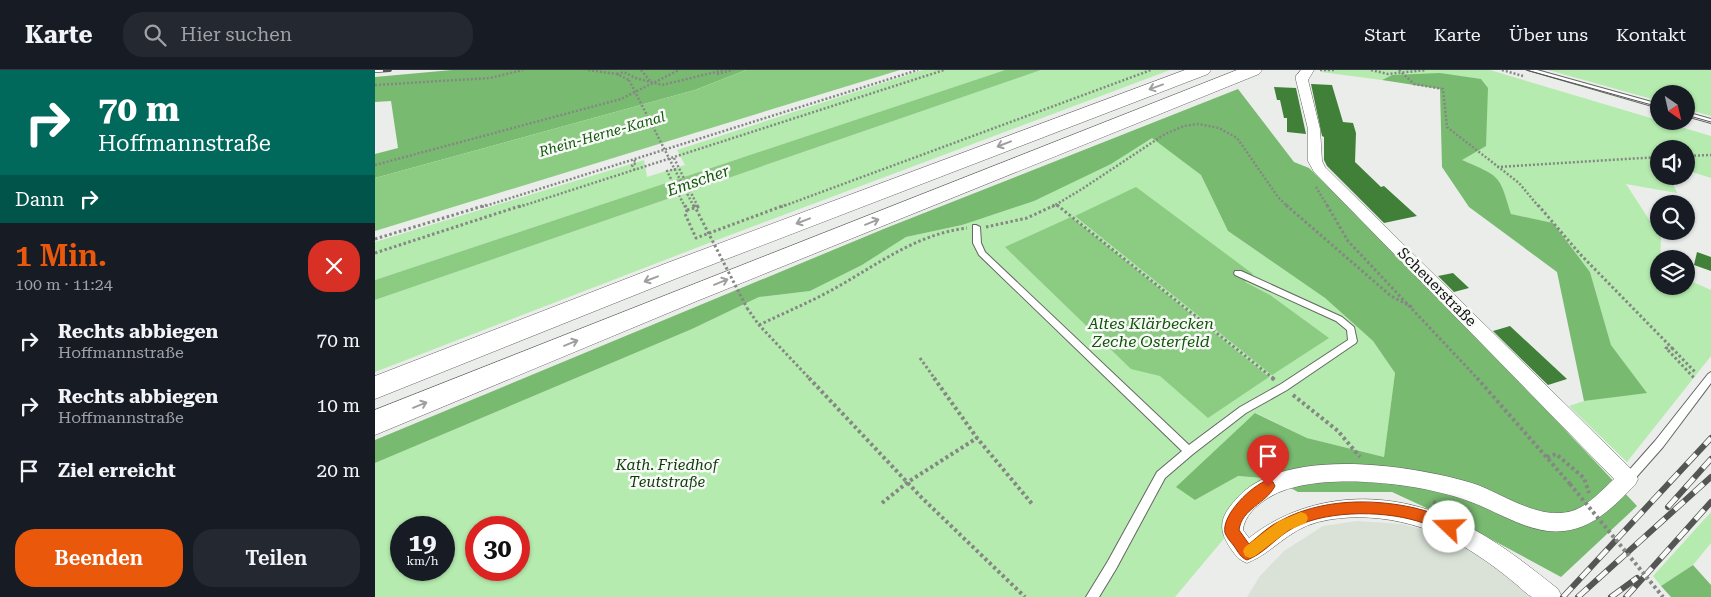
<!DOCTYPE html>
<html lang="de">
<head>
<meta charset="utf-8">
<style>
	body { margin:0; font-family:"Roboto Serif",serif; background:#242831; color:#f1f3f6; height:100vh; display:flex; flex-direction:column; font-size:19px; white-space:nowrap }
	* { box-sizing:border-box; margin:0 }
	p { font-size:16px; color:#9ea1a6 }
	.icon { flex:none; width:28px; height:28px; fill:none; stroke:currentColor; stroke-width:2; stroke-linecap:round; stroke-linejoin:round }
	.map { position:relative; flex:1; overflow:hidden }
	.details { display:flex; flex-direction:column; background:#171b24; width:375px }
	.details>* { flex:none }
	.guide { background:#00695c; color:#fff; overflow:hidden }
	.needle { width:32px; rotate:146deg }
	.buttons { position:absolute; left:1275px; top:15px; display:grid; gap:10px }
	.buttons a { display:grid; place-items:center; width:45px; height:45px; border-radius:50%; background:#171b24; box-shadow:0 1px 4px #0004; font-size:25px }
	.speed { position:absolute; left:15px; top:446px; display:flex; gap:10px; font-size:25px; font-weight:700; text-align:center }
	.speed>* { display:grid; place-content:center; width:65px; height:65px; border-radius:50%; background:#171b24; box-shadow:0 1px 4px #0004; line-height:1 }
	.speed small { font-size:12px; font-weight:400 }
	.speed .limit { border:8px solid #d22; background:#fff; color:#111 }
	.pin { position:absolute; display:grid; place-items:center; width:42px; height:42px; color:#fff; margin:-51px -21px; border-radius:50% 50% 50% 0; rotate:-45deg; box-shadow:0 0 5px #0007 }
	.pin .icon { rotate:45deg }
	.me { position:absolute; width:55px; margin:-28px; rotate:291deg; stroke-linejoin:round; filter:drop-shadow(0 0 4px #0008) }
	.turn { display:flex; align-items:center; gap:18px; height:105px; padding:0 15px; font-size:22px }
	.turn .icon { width:65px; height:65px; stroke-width:2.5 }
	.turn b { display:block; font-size:35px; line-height:42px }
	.then { display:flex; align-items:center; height:48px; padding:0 15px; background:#0003; gap:10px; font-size:19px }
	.round { display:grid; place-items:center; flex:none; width:52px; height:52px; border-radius:20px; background:#242831 }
	.overview { display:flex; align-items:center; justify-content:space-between; height:85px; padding:0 15px }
	h1 { font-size:30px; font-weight:600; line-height:38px; color:#ea580c }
	.primary-button { display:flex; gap:10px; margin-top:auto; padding:10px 15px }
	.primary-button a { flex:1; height:58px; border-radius:20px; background:#ea580c; color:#fff; font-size:20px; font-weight:600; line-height:58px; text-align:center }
	.primary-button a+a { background:#242831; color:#f1f3f6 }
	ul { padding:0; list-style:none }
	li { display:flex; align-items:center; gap:15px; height:65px; padding:0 15px }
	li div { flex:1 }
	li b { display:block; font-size:19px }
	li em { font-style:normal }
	header { display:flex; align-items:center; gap:30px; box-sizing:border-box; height:70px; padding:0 25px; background:#171b24; border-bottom:1px solid #363941 }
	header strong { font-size:24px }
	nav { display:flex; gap:28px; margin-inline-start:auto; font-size:18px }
	.search { width:350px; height:45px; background:#242831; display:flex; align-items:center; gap:12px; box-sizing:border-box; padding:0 18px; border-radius:20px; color:#9ea1a6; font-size:19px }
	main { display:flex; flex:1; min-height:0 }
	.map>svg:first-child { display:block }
	.built { fill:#dae2d8 }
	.green { fill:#b5ebae; fill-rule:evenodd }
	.forest { fill:#79ba71 }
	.water { fill:#8bcc82 }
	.building { fill:#418039 }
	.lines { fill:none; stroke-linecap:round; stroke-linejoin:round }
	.service-casing { stroke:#646663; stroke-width:2 }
	.minor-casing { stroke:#646663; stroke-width:1 }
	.motorway-casing { stroke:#646663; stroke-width:1 }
	.path-far2 { stroke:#858784; stroke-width:2.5; stroke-dasharray:2 2; stroke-linecap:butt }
	.path-far1 { stroke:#858784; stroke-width:3; stroke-dasharray:2.5 2.5; stroke-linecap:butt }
	.path { stroke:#858784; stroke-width:4; stroke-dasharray:3 3; stroke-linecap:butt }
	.service { fill:#fff; fill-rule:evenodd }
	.minor { fill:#fff; fill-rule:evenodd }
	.motorway { fill:#fff; fill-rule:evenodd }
	.tram { stroke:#545654; stroke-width:1 }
	.rail-far1-casing { stroke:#545654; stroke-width:4 }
	.rail-casing { stroke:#545654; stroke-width:6 }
	.rail-far1 { stroke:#f7faf7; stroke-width:2.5; stroke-dasharray:8; stroke-linecap:butt }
	.rail { stroke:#f7faf7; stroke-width:4.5; stroke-dasharray:13; stroke-linecap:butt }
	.path-bridge-far2 { stroke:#858784; stroke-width:2.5; stroke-dasharray:2 2; stroke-linecap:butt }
	.path-bridge-far1 { stroke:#858784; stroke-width:3; stroke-dasharray:2.5 2.5; stroke-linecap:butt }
	.path-bridge { stroke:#858784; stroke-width:4; stroke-dasharray:3 3; stroke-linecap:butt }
	.oneway { stroke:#9e9f9e }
	.route { fill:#ea580c; stroke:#983908 }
	.slow { fill:#f59e0b }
	.labels { text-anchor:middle; stroke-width:5; stroke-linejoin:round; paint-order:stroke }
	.far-water-label { font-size:14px; font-style:italic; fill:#13550a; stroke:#f7faf7 }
	.street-label { font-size:15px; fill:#0d0f0d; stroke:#f7faf7 }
	.park-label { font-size:15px; font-style:italic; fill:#0d3b08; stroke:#f7faf7 }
	.water-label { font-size:16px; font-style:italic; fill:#13550a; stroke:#f7faf7 }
</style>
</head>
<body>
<header>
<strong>Karte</strong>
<div class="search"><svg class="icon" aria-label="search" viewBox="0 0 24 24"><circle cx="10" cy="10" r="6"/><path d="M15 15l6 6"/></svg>Hier suchen</div>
<nav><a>Start</a><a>Karte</a><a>Über uns</a><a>Kontakt</a></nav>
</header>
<main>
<section class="details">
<div class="guide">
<div class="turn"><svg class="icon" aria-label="right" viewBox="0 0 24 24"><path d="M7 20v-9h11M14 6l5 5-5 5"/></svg><div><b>70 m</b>Hoffmannstraße</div></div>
<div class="then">Dann<svg class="icon" aria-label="right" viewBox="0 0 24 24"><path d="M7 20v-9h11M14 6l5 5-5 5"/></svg></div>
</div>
<div class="overview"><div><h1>1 Min.</h1><p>100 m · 11:24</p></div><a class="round" style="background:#d93025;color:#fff"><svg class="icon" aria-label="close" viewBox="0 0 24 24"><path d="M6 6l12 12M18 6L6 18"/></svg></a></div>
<ul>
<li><svg class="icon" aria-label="right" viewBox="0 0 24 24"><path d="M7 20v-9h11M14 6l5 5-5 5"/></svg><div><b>Rechts abbiegen</b><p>Hoffmannstraße</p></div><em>70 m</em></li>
<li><svg class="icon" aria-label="right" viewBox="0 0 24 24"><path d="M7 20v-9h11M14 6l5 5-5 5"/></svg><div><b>Rechts abbiegen</b><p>Hoffmannstraße</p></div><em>10 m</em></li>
<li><svg class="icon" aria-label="arrive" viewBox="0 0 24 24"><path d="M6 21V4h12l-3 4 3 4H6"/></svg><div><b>Ziel erreicht</b></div><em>20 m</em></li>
</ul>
<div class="primary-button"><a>Beenden</a><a>Teilen</a></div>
</section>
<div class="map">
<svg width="1336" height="527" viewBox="0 0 1336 527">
	<rect width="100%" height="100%" fill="#eaede9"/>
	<polygon class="built" points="982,451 1027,454 1073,466 1172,527 872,527 885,506 909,481 948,456"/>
	<g class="green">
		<polygon points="548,0 630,0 0,210 0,172 269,90 272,107 310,95 302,80"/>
		<polygon points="666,0 795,0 326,176 0,302 0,230"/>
		<path d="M949,0H1115L1336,66V108L1311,100V79H1284V106H1295L1302,123L1251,114L1286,168L1284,216H1311V209L1336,220V286L1252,392L1194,336L1209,331L1271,322L1236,275L1215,202L1178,153L1135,144C1125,104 1125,106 1086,90L1113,18L1017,5L1007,10L946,2Z"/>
		<polygon points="1173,0 1336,0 1336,46 1311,39 1311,24 1284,24 1284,31"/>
		<path d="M802,54L799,84L826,105L853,161L950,228L998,271L1020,303L1009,387L932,368L881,343L820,430L862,406L899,409L800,527H0V393L317,259L384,227L435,221L487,195L531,167L587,155ZM26,458H69V500H26ZM101,458H144V500H101Z"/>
		<polygon points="1336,442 1336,473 1318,495 1286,516 1278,506"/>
	</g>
	<g class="forest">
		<polygon points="77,0 371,0 320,20 0,108 0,84 23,78 16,31 0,32 0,7"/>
		<path d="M1065,3L1106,9L1113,18L1111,76L1087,90C1126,107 1124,104 1136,144L1178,153L1215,202L1236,275L1272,323L1209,331L1182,202L1094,137L1067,97L1065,19L1007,10L1017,5Z"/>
		<path d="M863,19L919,92L934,98C1047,207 1154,321 1262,436L1186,507L1097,459L1017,422H923L899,409L863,406L820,430L801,417L880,343L932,368L1009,387L1020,303L998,271L950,228L853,161L826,105L777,68L736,94L659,131L587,155L531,167L487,195L435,221L384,227L317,259L0,393V370L511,158Z"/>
		<polygon points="1318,495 1336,515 1336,527 1296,527 1286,516"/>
	</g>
	<g class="water">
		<polygon points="371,0 525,0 0,161 0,108 320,20"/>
		<polygon points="630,0 666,0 0,230 0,210"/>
		<polygon points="761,117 878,204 870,212 895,225 954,268 897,305 700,146"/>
		<polygon points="696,147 894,307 833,348 785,306 756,299 630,177"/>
	</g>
	<g class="building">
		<polygon points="936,14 957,15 968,52 978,53 981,63 980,92 1006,117 1009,116 1042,146 1009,153 952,96 949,90 949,67 947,66"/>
		<polygon points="899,17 921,18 931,64 912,62 912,48 909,48 905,30 902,30"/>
		<polygon points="1322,182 1336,187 1336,201 1319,195"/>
		<polygon points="1078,203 1094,218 1079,222 1063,206"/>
		<polygon points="1135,256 1192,309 1173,315 1118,261"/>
	</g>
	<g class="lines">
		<defs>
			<g id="service">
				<polygon points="1153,0 1162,0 1284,34 1284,38"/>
				<polygon points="1311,42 1336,49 1336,53 1311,46"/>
				<polygon points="598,155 601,155 605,157 606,173 610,182 814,375 865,337 906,314 973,270 972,260 961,251 860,205 859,203 860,201 866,201 967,247 979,257 982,271 981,273 912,320 871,343 818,384 790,408 741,499 724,527 711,527 733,491 782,402 807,381 604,185 598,173"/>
				<polygon points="1336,302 1336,313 1288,377 1257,412 1253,413 1249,412 1248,409 1249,406 1280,371 1333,304"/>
			</g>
			<path id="minor" d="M926,0H939L933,10L945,59L947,91L950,97L1260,403L1263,409L1260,415C1240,435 1219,458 1189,461C1156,465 1126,443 1096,432C1049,413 937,399 893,428C882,435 869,446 868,460L874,468C939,417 1025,419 1096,458C1128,475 1155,497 1183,519L1187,527C1179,527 1164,527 1157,527C1151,524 1146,518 1142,515C1129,504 1116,494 1102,485C1057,454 997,439 943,452C912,460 898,483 872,493C864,490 861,486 856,479C841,457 846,445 864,426C912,376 1037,395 1097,413C1128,423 1163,451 1197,441C1213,436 1227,420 1239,409L939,102L933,91V59L921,10V6Z"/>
			<g id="motorway">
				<polygon points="810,0 836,0 833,4 310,205 0,329 0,306 292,193"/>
				<polygon points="862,0 887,0 884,4 322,231 0,365 0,340"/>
			</g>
		</defs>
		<use href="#service" class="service-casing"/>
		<use href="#minor" class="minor-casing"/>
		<use href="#motorway" class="motorway-casing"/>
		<g class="path-far2">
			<polyline points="213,0 242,4 254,10"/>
			<polyline points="266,0 276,12"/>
			<polyline points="945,0 961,0"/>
			<polyline points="1024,0 1039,14 1068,19 1072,57 1144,113 1164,137"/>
			<polyline points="1127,0 1148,6"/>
			<polyline points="242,4 249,2 260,8 287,15 349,0"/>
			<polyline points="342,4 358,0"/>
			<polyline points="0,15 115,8 148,0"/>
			<polyline points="1311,86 1336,85"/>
			<polyline points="299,88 323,137"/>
			<polyline points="259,90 261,93 257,95 260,101"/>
			<polyline points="0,95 246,29 304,0"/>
			<polyline points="1122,97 1284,87"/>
			<polyline points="301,99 292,101 310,137"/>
			<polyline points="941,117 953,137"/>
			<polyline points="682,135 684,137"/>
			<polyline points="107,137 543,0"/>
			<polyline points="144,137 569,0"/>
			<polyline points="406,137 776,0"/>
			<polyline points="677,137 707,119 790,64 809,56 823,54 844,58 862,68 903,127 913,137"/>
		</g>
		<g class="path-far1">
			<polyline points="310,135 312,140 310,144 321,168 410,135"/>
			<polyline points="682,135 899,309"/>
			<polyline points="911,135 1016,226 1037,237"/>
			<polyline points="952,135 973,171 1103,309"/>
			<polyline points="1163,135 1205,184 1297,278 1291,278 1320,309"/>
			<polyline points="312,140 323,137 322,135"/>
			<polyline points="611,157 652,148 680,135"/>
			<polyline points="0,169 111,135"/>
			<polyline points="0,183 148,135"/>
			<polyline points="372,238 384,255 435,309"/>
			<path d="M384,255C411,242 438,231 464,216C506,192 543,164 592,158"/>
			<polyline points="1297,278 1320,302"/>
			<polyline points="545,288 560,309"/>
		</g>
		<g class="path">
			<polyline points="434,308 547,428 650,527"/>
			<polyline points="559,308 602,368 658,435"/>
			<polyline points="897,308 900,310"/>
			<polyline points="1102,308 1195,414"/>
			<polyline points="918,325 963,361 985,387"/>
			<polyline points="1172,387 1181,384 1209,408 1214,423"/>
			<polyline points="1058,432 1097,443"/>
			<polyline points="507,433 533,412 602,368"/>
		</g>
		<use href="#service" class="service"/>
		<use href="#minor" class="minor"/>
		<use href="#motorway" class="motorway"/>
		<g class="tram">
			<polyline points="1151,0 1284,37"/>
			<polyline points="1311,45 1336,52"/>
		</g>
		<defs>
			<polyline id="rail-far1" points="0,1 15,0"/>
			<g id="rail">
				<polyline points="1293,437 1336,389"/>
				<polyline points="1188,527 1336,368"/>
				<polyline points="1203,527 1336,407"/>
				<polyline points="1236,527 1262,508"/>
				<polyline points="1251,527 1336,432"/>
			</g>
		</defs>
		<use href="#rail-far1" class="rail-far1-casing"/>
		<use href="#rail" class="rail-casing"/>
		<use href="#rail-far1" class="rail-far1"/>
		<use href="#rail" class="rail"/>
		<g class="path-bridge-far2">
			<polyline points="996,0 1013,4 1051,0"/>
			<polyline points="254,10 319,137"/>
		</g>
		<polyline class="path-bridge-far1" points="319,135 372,238"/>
		<polyline class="path-bridge" points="1195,414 1288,527"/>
	</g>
	<defs><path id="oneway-shaft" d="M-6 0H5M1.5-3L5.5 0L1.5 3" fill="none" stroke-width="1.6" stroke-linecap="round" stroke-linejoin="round" transform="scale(1.25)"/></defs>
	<g class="oneway">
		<use href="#oneway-shaft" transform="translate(781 17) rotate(160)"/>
		<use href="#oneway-shaft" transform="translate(629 74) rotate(159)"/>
		<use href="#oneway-shaft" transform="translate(428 151) rotate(159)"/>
		<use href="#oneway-shaft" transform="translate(497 152) rotate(-22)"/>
		<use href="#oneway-shaft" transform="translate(276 209) rotate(159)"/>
		<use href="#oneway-shaft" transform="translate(346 212) rotate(-22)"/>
		<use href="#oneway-shaft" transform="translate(196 273) rotate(-22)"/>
		<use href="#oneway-shaft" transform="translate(45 335) rotate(-22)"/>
	</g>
	<path class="route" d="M893,410L898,412L900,416C891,434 867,438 864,460L874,474C884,466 894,456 905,451C945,429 996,428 1040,438C1053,441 1067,447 1079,452L1081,457L1079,461L1074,463C1064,459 1053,454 1042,451C1006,440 945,440 913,461C899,470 888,484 872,490C866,488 863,482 859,476C856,472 852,468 850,463C846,445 877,415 893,410Z"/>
	<polygon class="slow" points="926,442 931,444 933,448 931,453 914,460 880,486 875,488 870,486 868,481 870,477 904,451"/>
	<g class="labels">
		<g class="far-water-label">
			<text transform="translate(227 64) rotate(-16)" y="5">Rhein-Herne-Kanal</text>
		</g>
		<g class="street-label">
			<text transform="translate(1062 217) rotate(45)" y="5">Scheuerstraße</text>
		</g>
		<g class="park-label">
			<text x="292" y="400">Kath. Friedhof<tspan x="292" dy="17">Teutstraße</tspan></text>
		</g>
		<g class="water-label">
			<text transform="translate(323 110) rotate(-19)" y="6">Emscher</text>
			<text x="776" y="259">Altes Klärbecken<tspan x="776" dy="18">Zeche Osterfeld</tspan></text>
		</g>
	</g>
</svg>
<div class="buttons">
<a><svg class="needle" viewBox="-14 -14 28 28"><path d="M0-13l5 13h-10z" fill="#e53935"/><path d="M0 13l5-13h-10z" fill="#9ea1a6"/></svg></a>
<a><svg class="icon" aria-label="sound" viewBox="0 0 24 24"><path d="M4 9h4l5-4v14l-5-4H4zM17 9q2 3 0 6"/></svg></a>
<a><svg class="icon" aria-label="search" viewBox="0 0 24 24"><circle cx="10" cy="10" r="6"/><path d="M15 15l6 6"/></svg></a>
<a><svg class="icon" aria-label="layers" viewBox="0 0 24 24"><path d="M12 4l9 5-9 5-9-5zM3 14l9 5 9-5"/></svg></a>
</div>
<div class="speed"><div>19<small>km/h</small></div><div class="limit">30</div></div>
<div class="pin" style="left:893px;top:416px;background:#d93025"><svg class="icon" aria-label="arrive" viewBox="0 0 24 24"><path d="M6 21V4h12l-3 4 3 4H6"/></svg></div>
<svg class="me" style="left:1074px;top:457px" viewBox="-20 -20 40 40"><circle r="19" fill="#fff"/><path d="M0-13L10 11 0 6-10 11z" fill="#ea580c"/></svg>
</div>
</main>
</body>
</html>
